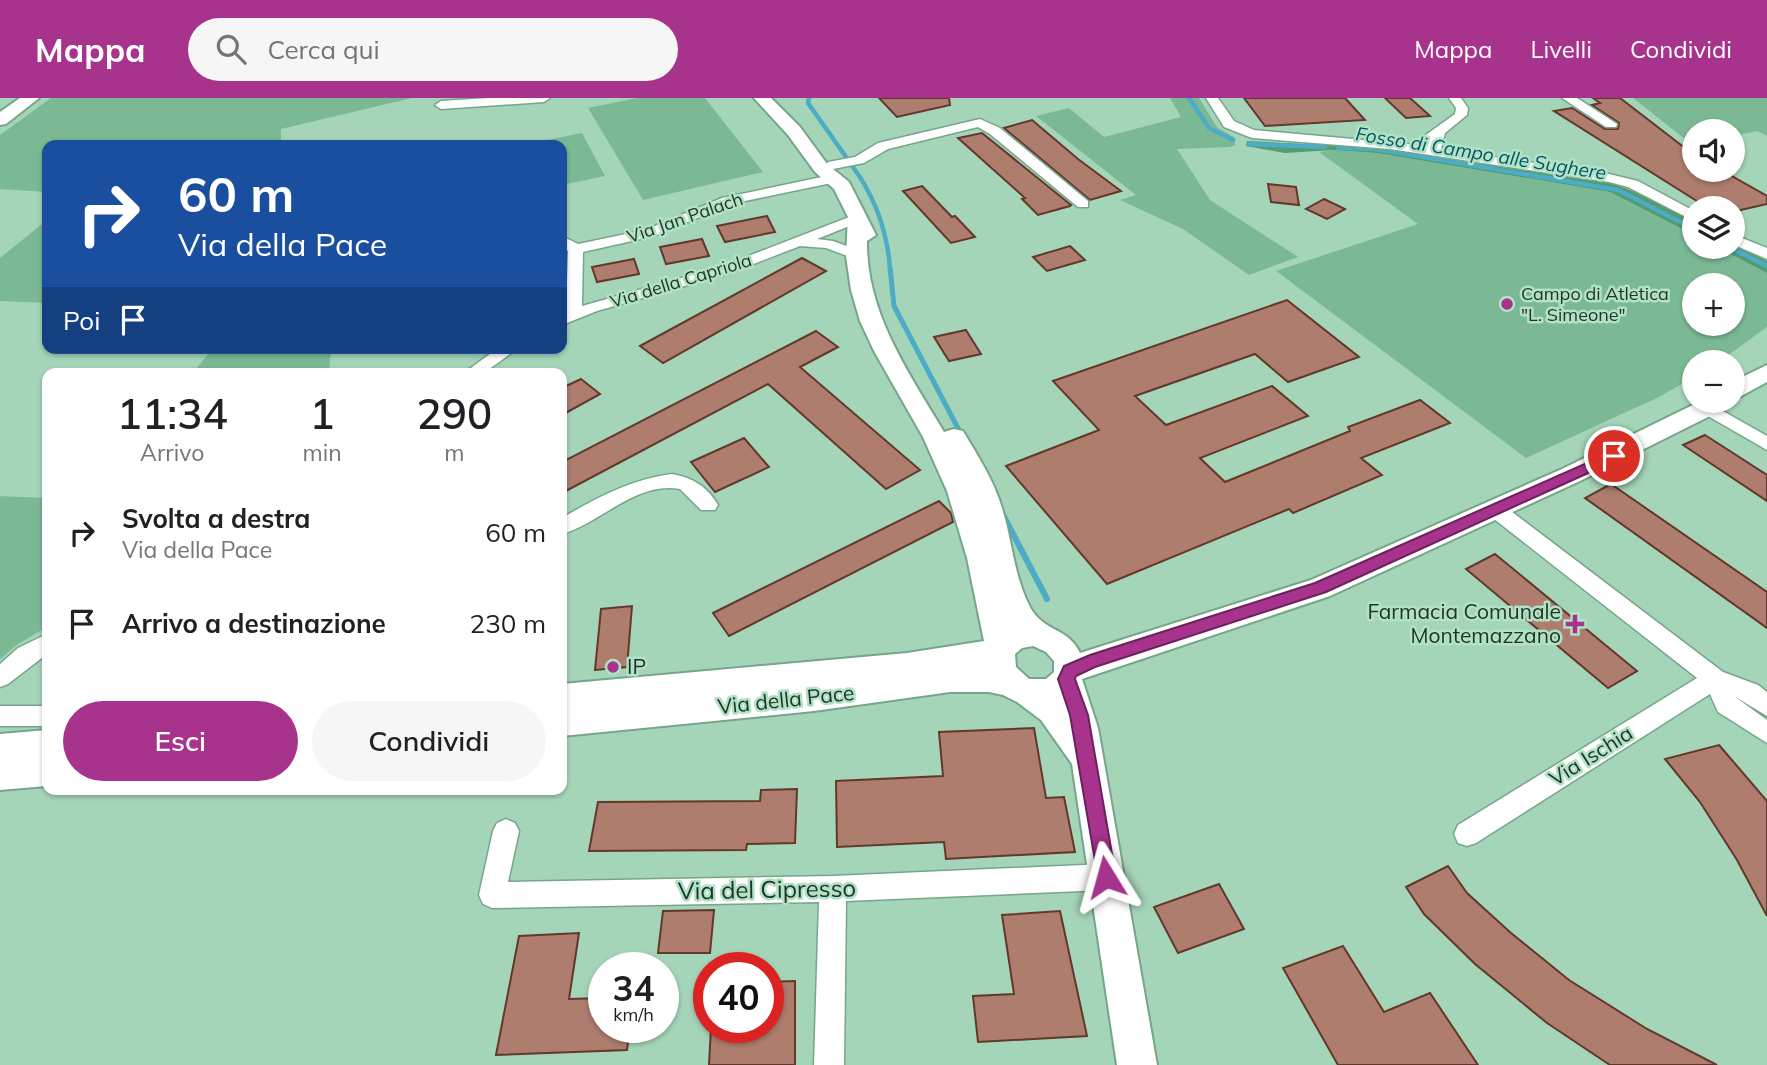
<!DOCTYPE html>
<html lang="it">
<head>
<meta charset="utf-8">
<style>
	body { margin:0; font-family:Mulish,sans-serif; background:#f6f6f6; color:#202124; height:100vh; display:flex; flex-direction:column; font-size:26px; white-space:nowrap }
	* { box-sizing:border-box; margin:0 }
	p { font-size:23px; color:#757577 }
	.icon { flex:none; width:38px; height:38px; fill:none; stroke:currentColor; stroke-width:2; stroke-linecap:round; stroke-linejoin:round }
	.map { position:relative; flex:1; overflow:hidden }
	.sheet { position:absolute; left:42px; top:270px; width:525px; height:427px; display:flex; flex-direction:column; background:#fff; border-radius:14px; box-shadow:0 2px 5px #0004 }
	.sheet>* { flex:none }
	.top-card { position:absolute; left:42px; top:42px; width:525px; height:214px; border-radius:14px; box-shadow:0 2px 5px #0004; background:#1a4fa0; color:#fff; overflow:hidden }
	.tools { position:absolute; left:1682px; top:21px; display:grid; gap:14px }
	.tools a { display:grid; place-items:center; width:63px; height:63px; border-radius:50%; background:#fff; box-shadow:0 2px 5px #0004; font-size:35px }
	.speed { position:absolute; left:588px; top:854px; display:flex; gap:14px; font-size:35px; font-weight:700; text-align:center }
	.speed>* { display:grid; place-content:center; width:91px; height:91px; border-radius:50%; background:#fff; box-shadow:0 2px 5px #0004; line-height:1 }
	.speed small { font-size:18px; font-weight:400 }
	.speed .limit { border:10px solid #d22; background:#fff; color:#111 }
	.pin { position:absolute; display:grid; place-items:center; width:60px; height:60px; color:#fff; margin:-30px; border:4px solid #fff; border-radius:50%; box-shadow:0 2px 7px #0007 }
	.me { position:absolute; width:77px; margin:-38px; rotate:352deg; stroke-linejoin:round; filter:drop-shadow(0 0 5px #0008) }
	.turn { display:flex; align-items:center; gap:24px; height:147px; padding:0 21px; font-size:32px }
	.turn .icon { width:91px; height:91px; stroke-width:2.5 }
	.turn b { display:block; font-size:49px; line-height:60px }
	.then { display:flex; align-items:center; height:66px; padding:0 21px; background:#0003; gap:14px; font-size:26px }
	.eta { display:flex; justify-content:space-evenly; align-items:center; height:119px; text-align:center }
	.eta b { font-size:42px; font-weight:600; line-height:49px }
	.button { display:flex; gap:14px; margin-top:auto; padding:14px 21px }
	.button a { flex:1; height:80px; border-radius:42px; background:#a7338d; color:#fff; font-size:28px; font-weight:600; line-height:80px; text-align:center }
	.button a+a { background:#f6f6f6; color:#202124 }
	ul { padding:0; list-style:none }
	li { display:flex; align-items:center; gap:21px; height:91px; padding:0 21px }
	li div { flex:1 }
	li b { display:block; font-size:26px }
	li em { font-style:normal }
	header { display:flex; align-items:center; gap:42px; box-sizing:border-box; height:98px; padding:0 35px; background:#a7338d; color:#fff }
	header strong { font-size:33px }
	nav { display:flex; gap:38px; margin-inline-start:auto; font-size:24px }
	.search { width:490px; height:63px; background:#f6f6f6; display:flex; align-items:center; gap:18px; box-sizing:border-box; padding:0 24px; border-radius:38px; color:#757577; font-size:26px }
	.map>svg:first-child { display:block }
	.green { fill:#7bb994; fill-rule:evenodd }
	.forest { fill:#529b73 }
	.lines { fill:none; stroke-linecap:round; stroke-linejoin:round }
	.stream-far2 { stroke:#4dacc5; stroke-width:4.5 }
	.stream-far1 { stroke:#4dacc5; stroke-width:5 }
	.stream { stroke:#4dacc5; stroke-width:6 }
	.building { fill:#ae7d6e; stroke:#62382b; stroke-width:2 }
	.street-casing { stroke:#76a589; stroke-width:3 }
	.secondary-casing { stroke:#76a589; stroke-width:4 }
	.street { fill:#fff; fill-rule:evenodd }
	.secondary { fill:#fff; fill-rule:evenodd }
	.route { fill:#a7338d; stroke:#6d215c; stroke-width:2 }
	.poi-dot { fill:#a7338d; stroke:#b2e2c5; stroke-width:2.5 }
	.labels { text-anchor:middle; stroke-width:5; stroke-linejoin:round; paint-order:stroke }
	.far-street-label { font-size:18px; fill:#1f3327; stroke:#b2e2c5 }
	.far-poi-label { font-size:18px; fill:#1f3327; stroke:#b2e2c5; text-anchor:start }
	.far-water-label { font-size:19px; font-style:italic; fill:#005667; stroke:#b2e2c5 }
	.poi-label { font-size:21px; fill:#1f3327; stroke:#b2e2c5; text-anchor:end }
	.street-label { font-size:21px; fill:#1f3327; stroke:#b2e2c5 }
	.near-street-label { font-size:24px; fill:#1f3327; stroke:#b2e2c5 }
</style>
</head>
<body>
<header>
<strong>Mappa</strong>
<div class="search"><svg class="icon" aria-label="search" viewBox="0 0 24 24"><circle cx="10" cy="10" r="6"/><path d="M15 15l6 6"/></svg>Cerca qui</div>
<nav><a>Mappa</a><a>Livelli</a><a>Condividi</a></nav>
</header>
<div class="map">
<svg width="1767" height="967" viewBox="0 0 1767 967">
	<rect width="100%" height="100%" fill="#a5d5b8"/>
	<g class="green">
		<polygon points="51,0 412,0 281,31 281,47 47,47 47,94 0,91 0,37"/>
		<polygon points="637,0 705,0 763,74 643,102 588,10"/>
		<polygon points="1170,0 1199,0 1217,29 1235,40 1235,47 1230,49 1177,51 1210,102 1298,159 1249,177 1183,131 1120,102 1136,97 1036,18 1069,10 1104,39 1181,19"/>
		<polygon points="1633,0 1767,0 1767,38 1757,33 1733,38 1732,33 1694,33 1694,45 1691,46"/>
		<polygon points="582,35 605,78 562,87 562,47 522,47"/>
		<path d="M1333,52L1377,55L1610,94L1694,137V149H1717L1767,175V229L1719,264H1694V279L1659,299L1526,360L1276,173L1418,126L1319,54ZM1694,187H1732V226H1694Z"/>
		<polygon points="47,122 47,205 0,203 0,160"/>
		<polygon points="213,250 331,250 329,275 193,275"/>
		<polygon points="0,398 47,400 47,529 18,546 0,561"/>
	</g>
	<g class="forest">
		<polygon points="1247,43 1377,50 1614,86 1651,100 1694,124 1694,137 1610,94 1377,55 1333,52 1285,55 1246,48"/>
		<polygon points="1733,145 1767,163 1767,175 1717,149 1732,149"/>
	</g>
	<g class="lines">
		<g class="stream-far2">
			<polyline points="809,0 808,5 846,59"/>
			<polyline points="1189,0 1209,30 1233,42"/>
			<polyline points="1249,46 1325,49"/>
			<polyline points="1338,50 1375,51 1618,92 1694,131"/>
			<path d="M853,69C875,99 887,133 890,170"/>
			<polyline points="1729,149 1767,168"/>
		</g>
		<polyline class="stream-far1" points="890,169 894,208 962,338"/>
		<polyline class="stream" points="1001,413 1047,501"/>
	</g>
	<g class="building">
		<polygon points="879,0 949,0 950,7 897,19"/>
		<polygon points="1244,0 1345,0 1365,22 1265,28"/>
		<polygon points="1385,0 1410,0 1430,18 1406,20"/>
		<polygon points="1593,0 1620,0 1694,57 1694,72 1721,72 1767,98 1767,106 1732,114 1732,110 1708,110 1554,13 1572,10 1605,31 1618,31 1619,25 1592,7 1600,5"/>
		<polygon points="1032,22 1078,61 1121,93 1090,102 1004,30"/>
		<polygon points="982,35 1071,107 1070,108 1038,117 1022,101 1025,100 958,40"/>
		<polygon points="1268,86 1296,89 1299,107 1271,104"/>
		<polygon points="922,88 952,119 955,118 975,139 951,145 903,93"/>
		<polygon points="1324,101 1345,111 1327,121 1306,111"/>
		<polygon points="767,118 775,134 725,144 717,128"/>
		<polygon points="702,141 709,158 666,166 660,149"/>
		<polygon points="1070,148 1085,162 1047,173 1033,159"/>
		<polygon points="802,160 826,173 663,265 640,248"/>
		<polygon points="634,161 639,176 597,184 592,169"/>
		<polygon points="1287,202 1359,259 1288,284 1255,256 1135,298 1166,327 1272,288 1308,318 1200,360 1225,384 1350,333 1348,329 1420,302 1450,325 1361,360 1382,377 1293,415 1289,411 1107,486 1006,368 1099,332 1053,283"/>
		<polygon points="966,232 981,256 949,263 934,239"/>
		<polygon points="816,233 838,249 800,269 920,372 886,391 768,286 562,395 562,364"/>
		<polygon points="581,281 600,296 562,317 562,290"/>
		<polygon points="1705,337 1767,377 1767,403 1683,347"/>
		<polygon points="744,340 769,369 715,394 691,364"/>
		<polygon points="1611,386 1767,494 1767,530 1585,400"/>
		<polygon points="939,403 951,415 953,424 729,538 713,515"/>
		<polygon points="1495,456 1637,573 1608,590 1466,471"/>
		<polygon points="632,508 627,569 595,572 601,511"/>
		<polygon points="1034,630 1046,700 1064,699 1075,754 946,761 944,744 837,749 836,683 943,678 939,634"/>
		<polygon points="1719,647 1767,703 1767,818 1737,762 1700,704 1665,661"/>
		<polygon points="797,691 795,745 747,746 746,752 589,753 598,704 760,703 761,692"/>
		<polygon points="1448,768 1467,795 1511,835 1569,882 1647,931 1717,967 1610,967 1547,925 1475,866 1424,816 1406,789"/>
		<polygon points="1219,786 1244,831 1178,855 1154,809"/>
		<polygon points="714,812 710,855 658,855 663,813"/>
		<polygon points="1060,813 1087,938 978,944 973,898 1014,896 1002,817"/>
		<polygon points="579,835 569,901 604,900 604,929 630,929 627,952 496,957 519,838"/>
		<polygon points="1343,848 1384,914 1430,895 1478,967 1338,967 1283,870"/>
		<polygon points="795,883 795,967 709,967 711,929 768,929 768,884"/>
	</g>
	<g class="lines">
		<defs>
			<g id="street">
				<polygon points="489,0 550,0 544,4 441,11 435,7 441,3"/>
				<polygon points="1206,0 1218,0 1234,23 1254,32 1419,47 1423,39 1455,16 1456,10 1449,0 1461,0 1468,10 1467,17 1445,35 1441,51 1609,76 1638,83 1694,113 1694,123 1628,89 1609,84 1390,51 1252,40 1224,29"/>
				<polygon points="1562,0 1577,0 1617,26 1616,29 1606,29"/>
				<polygon points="980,21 1000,30 1088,103 1088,109 1078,109 990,36 978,29 888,51 864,65 833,71 826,67 828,64 855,59 878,45"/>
				<polygon points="836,76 841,77 841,83 731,106 654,138 583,154 582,208 720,169 857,116 864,120 862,123 817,141 833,143 860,153 863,156 860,159 850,159 826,150 800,148 730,175 597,213 562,227 562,216 566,215 568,153 562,148 562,138 578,146 645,132 722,100"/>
				<polygon points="1732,136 1767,150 1767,161 1732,146"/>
				<polygon points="498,250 518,250 484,275 464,275"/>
				<polygon points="1707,304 1767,338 1767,352 1701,314 1698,310 1701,306"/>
				<path d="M672,376C693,380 707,388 718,407L715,412H701L680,391C636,383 601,425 562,436V420C596,400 632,381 672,376Z"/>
				<polygon points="1496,405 1503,407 1723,574 1758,587 1767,594 1767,618 1734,598 1767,622 1767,645 1718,614 1710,596 1476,745 1467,748 1458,745 1454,736 1458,727 1697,580 1489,417 1486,412 1489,407"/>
				<polygon points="47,536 47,556 8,586 0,589 0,566 18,550"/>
				<rect x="0" y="608" width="47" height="20"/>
				<polygon points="506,721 515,725 519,733 508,784 833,778 1106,766 1115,770 1119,779 1115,788 1106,792 846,803 844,967 814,967 819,804 492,810 483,806 479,797 493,733 497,725"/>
			</g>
			<g id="secondary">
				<polygon points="20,0 39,0 6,26 0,27 0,14"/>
				<path d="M754,0H771L800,29L827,66L849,84L876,137L867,143C866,215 909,275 944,334L954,331L963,333C978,358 994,383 1002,410C1012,442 1014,479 1030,509C1043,534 1068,529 1080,555L1311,482L1562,371L1701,303H1732L1728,309L1580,383L1330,498L1082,581L1098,630L1157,967H1117L1072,666L1041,622L1017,604L1003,597L989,594H950L814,613L562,638V586L907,555L984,543L967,460L947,393L923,339L874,253L860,223L851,192L846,158L848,119L834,91L815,74L788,37ZM1033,548L1046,554L1054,563V574L1046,581H1029L1016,569L1015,556L1022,550Z"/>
				<polygon points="1767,267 1767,284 1732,303 1732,284"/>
				<polygon points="47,632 47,688 0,692 0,636"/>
			</g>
		</defs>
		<use href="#street" class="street-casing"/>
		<use href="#secondary" class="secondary-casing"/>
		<use href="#street" class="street"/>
		<use href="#secondary" class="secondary"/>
	</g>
	<polygon class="route" points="1614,353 1619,354 1619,361 1326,494 1095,569 1076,578 1075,581 1088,617 1116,779 1113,786 1106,788 1099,786 1070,617 1058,581 1064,568 1090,557 1315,485"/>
	<g class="poi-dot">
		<circle cx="1507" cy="206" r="7"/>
		<path d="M1571.5 515.5h7v7h7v7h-7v7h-7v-7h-7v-7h7z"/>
		<circle cx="613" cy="569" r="7"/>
	</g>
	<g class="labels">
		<g class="far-street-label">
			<text transform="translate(685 120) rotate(-19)" y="6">Via Jan Palach</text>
			<text transform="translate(681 183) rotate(-17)" y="6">Via della Capriola</text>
		</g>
		<g class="far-poi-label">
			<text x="1521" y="202">Campo di Atletica<tspan x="1521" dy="21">"L. Simeone"</tspan></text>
		</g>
		<g class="far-water-label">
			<text transform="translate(1481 55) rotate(9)" y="7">Fosso di Campo alle Sughere</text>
		</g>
		<g class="poi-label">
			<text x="1561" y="521">Farmacia Comunale<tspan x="1561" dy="24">Montemazzano</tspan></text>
			<text x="627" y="576" text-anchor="start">IP</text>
		</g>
		<g class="street-label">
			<text transform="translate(786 602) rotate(-6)" y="7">Via della Pace</text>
			<text transform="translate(1591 658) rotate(-32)" y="7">Via Ischia</text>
		</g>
		<g class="near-street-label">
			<text transform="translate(767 792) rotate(-1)" y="8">Via del Cipresso</text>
		</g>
	</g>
</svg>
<div class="tools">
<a><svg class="icon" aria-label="sound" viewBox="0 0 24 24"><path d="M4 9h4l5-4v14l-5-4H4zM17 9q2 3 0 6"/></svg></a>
<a><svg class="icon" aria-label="layers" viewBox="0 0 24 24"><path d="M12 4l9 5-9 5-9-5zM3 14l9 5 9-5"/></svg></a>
<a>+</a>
<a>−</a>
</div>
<div class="speed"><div>34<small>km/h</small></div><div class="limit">40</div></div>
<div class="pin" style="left:1614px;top:358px;background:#d93025"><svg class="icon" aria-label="arrive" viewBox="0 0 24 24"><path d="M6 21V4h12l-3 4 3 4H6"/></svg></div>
<svg class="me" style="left:1106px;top:779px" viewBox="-20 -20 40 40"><path d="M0-17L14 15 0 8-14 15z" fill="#a7338d" stroke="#fff" stroke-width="4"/></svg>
<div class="top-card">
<div class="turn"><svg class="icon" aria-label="right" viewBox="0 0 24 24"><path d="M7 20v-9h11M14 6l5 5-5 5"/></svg><div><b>60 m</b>Via della Pace</div></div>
<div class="then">Poi<svg class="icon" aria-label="arrive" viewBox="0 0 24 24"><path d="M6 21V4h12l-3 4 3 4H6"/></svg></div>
</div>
<section class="sheet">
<div class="eta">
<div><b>11:34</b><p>Arrivo</p></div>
<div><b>1</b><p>min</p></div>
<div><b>290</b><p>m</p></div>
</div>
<ul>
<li><svg class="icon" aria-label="right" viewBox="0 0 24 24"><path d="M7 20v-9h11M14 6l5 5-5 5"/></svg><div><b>Svolta a destra</b><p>Via della Pace</p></div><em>60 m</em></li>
<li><svg class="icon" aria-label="arrive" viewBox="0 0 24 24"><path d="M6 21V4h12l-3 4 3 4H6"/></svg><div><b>Arrivo a destinazione</b></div><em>230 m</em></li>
</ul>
<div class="button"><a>Esci</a><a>Condividi</a></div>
</section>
</div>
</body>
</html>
